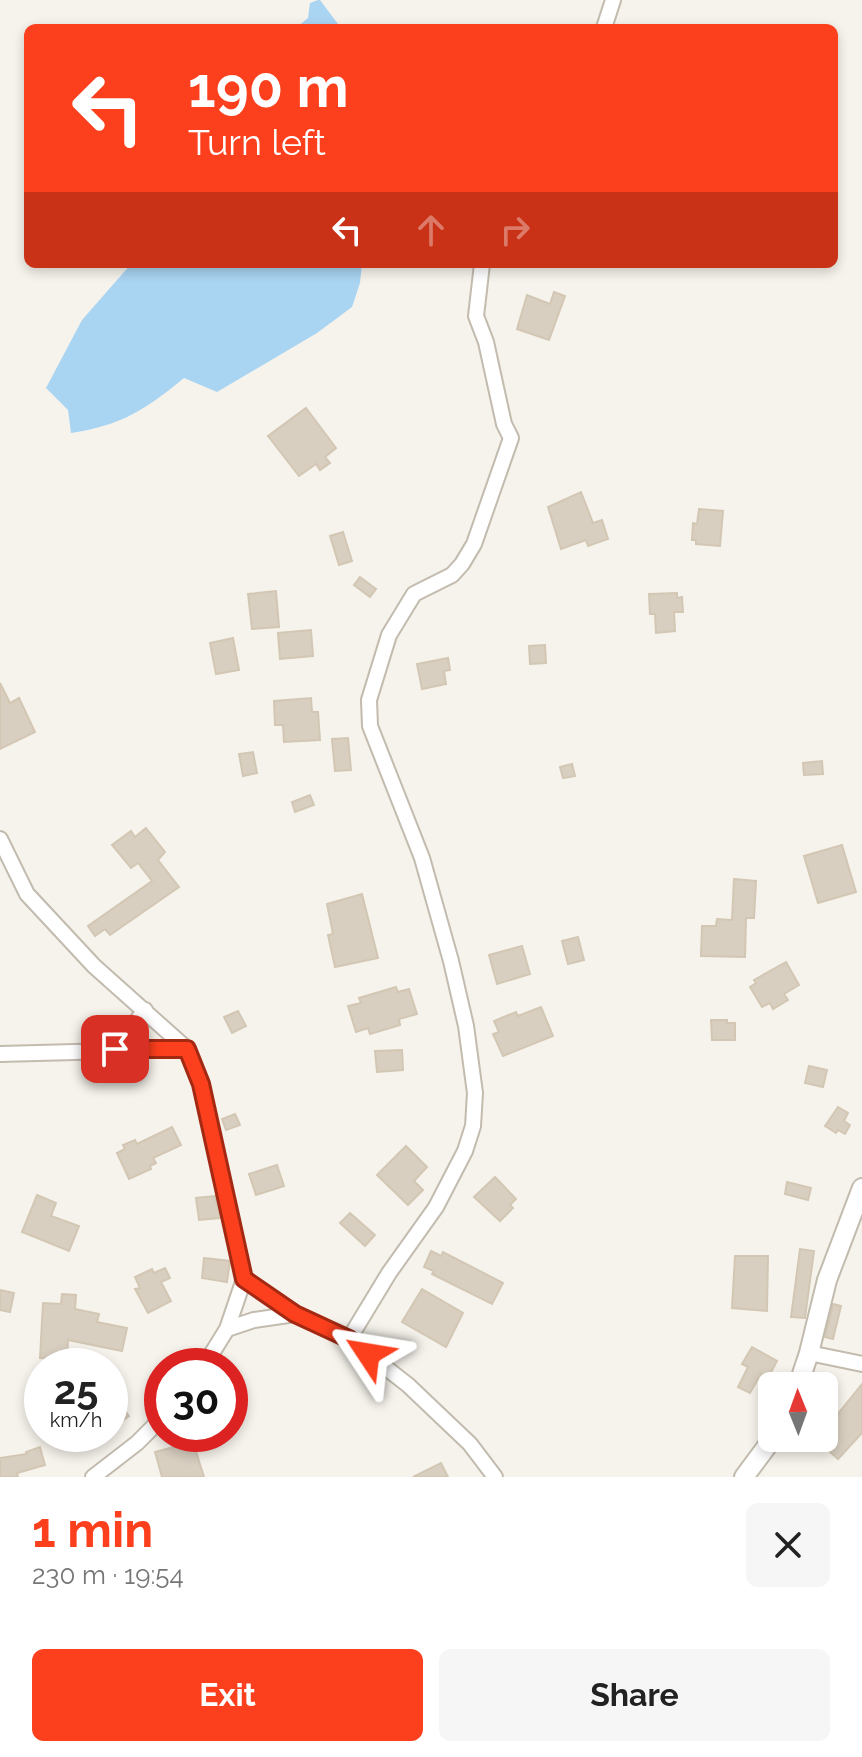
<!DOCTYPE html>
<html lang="en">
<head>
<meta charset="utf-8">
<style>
	body { margin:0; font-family:Raleway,sans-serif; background:#f6f6f6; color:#222; height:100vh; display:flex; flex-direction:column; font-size:30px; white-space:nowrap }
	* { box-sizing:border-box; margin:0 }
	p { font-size:26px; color:#767676 }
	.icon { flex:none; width:44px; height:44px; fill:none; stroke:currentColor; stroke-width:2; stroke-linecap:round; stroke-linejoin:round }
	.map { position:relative; height:1477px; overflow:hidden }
	.details { display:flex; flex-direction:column; background:#fff; flex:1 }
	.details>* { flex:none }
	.top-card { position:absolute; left:24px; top:24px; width:814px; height:244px; border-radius:12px; box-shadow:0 4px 12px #0003; background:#fc3f1d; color:#fff; overflow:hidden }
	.needle { width:52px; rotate:359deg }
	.buttons { position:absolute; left:758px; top:1372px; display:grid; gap:16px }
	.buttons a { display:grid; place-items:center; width:80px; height:80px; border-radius:12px; background:#fff; box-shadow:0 4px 12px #0003; font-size:40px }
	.speed { position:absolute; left:24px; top:1348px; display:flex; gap:16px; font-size:40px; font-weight:700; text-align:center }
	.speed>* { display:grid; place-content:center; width:104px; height:104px; border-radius:50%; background:#fff; box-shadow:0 4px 12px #0003; line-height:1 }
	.speed small { font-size:20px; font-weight:400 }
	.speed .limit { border:12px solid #d22; background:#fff; color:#111 }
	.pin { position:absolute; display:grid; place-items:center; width:68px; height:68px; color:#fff; margin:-34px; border-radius:16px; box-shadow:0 4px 12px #0006 }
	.me { position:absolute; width:88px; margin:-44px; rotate:303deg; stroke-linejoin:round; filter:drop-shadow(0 0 6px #0008) }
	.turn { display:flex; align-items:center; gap:28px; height:168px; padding:0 32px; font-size:36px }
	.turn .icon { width:104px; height:104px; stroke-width:2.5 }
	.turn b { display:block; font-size:56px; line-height:68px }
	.lanes { display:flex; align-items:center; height:76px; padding:0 32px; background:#0003; justify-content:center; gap:40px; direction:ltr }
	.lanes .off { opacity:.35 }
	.round { display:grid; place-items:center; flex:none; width:84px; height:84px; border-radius:12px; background:#f6f6f6 }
	.summary { display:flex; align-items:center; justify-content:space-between; height:136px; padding:0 32px }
	h1 { font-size:48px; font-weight:700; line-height:60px; color:#fc3f1d }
	.primary-button { display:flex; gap:16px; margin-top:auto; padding:16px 32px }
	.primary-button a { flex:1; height:92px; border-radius:12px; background:#fc3f1d; color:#fff; font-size:32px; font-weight:700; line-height:92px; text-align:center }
	.primary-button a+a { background:#f6f6f6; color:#222 }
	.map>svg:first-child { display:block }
	.water { fill:#a9d4f2 }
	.building { fill:#d8cfc1; stroke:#d3c7b4; stroke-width:2 }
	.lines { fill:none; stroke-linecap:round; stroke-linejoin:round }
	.minor-casing { stroke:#c2bbae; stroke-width:18 }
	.tertiary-casing { stroke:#c2bbae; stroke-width:22 }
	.minor { stroke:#fff; stroke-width:14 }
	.tertiary { stroke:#fff; stroke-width:18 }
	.route-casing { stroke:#a42913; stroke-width:20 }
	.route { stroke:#fc3f1d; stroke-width:14 }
</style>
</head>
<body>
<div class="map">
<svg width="862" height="1477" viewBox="0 0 862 1477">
	<rect width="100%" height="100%" fill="#f6f3ec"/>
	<g class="water">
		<polygon points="318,0 320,0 341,28 296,28 308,18 310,3"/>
		<path d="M131,264H362L360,283L352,307L317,333L217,392L184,378C145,410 122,425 71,433L68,410L46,388L82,320Z"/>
	</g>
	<g class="building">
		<polygon points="554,292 565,296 549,340 517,329 527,295 550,304"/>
		<polygon points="306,408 336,448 325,457 330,463 320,470 316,464 299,476 268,436"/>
		<polygon points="581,492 593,523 602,520 608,539 588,546 586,540 561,549 548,507"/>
		<polygon points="699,509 723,511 720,546 696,544 696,540 692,540 693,523 697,524"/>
		<polygon points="343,532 352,561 339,565 330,536"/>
		<polygon points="360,577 376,589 370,597 354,585"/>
		<polygon points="276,591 279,627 252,629 248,594"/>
		<polygon points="677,593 677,598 682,597 683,612 674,612 675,631 656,633 655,614 650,614 649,594"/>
		<polygon points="311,630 313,656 280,659 278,633"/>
		<polygon points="233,638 239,670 216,674 210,643"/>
		<polygon points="545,645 546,663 530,664 529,646"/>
		<polygon points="448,658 450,670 444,671 446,684 422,689 417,664"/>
		<polygon points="0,683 10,703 19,698 35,732 0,749"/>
		<polygon points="311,698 312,712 318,712 320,740 284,742 283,725 275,725 274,701"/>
		<polygon points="348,738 351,770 335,771 332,739"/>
		<polygon points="253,752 257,773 243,776 239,754"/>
		<polygon points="822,761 823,774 804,775 803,763"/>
		<polygon points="572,764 575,776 563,778 560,767"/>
		<polygon points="310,795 314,805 295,812 292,802"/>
		<polygon points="146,828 165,852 158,860 179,887 110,935 105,929 95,936 88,926 152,881 138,863 131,868 112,845 131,831 135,837"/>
		<polygon points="842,845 856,892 818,903 804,856"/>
		<polygon points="734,879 756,881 754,918 746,918 745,957 701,956 702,926 716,926 717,919 732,920"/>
		<polygon points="362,894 378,958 335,967 328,935 333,934 327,904"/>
		<polygon points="578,937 584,960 568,964 562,941"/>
		<polygon points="522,946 530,974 497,984 489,955"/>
		<polygon points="786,962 799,985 784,994 788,1000 773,1009 770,1003 762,1007 750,987 756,983 754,980"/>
		<polygon points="396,987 398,992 409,989 417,1014 399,1019 400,1025 370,1034 368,1028 356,1032 348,1006 361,1003 359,998"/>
		<polygon points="541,1007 553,1036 503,1056 493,1034 499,1032 494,1021 516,1012 518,1016"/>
		<polygon points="238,1011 246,1026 232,1033 224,1017"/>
		<polygon points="711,1020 727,1020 727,1023 735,1023 735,1040 712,1040"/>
		<polygon points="402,1050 403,1070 377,1072 375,1051"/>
		<polygon points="809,1066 827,1070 823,1087 805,1083"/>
		<polygon points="838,1107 848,1113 844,1121 850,1125 845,1134 838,1130 836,1133 825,1126"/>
		<polygon points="235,1114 240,1125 226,1130 222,1119"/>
		<polygon points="172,1127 181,1145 153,1158 156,1163 150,1166 151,1169 129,1179 117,1153 125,1149 123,1145 135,1140 137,1144"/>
		<polygon points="406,1146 427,1167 414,1181 423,1190 408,1205 377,1175"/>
		<polygon points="277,1165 284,1186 256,1195 249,1174"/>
		<polygon points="495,1177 516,1199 510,1205 513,1208 500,1221 474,1197"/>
		<polygon points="787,1182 811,1188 808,1200 785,1194"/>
		<polygon points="37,1195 56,1203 51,1216 79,1226 69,1251 22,1232"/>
		<polygon points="215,1196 220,1218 199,1220 196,1198"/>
		<polygon points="350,1213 375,1235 365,1246 340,1223"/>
		<polygon points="800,1249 814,1251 805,1318 791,1317"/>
		<polygon points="431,1251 441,1256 443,1252 503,1283 492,1304 432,1274 434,1271 424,1267"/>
		<polygon points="735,1256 768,1256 767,1311 732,1308"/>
		<polygon points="204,1258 230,1261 227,1282 202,1278"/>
		<polygon points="165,1268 170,1278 161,1282 171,1301 148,1313 135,1289 140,1288 135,1277 152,1269 154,1273"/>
		<polygon points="422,1289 463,1313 446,1347 402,1322"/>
		<polygon points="0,1290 14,1293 10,1312 0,1310"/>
		<polygon points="62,1294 76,1295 75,1309 99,1314 97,1322 127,1328 122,1351 68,1340 67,1359 40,1358 43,1303 61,1304"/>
		<polygon points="833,1304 841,1306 833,1339 825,1337"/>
		<polygon points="752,1347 777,1361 768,1378 761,1374 750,1393 738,1387 748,1367 742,1364"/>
		<polygon points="862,1384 862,1433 838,1459 815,1438 824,1438 824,1420 829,1425"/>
		<polygon points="110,1392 129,1416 110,1430"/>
		<polygon points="193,1442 204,1477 162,1477 155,1452"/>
		<polygon points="40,1447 45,1465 17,1473 18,1477 0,1477 0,1458 27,1454 26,1452"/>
		<polygon points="441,1463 448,1477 413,1477"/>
	</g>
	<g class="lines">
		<defs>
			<g id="minor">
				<polyline points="604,28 613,0"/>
				<polyline points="0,839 27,894 94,966 187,1049 201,1084 244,1279 227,1329 204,1366"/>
				<polyline points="115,1049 145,1010"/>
				<polyline points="0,1054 187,1049"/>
				<polyline points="244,1279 295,1314 349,1339 408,1385 470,1444 495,1477"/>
				<polyline points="227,1329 254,1320 295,1314"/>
				<polyline points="349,1339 389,1273 436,1207 465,1151 473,1126 475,1093 466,1026 451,961 422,858 370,726 369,700 389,635 414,594 452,575 462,564 474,544 511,438 504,424 486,342 476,316 482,264"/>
				<polyline points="809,1353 862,1364"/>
				<polyline points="93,1477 137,1443 162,1418"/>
			</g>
			<g id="tertiary">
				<polyline points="798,1386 809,1353 827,1280 862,1188"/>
				<polyline points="744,1477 773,1438"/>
			</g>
		</defs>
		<use href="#minor" class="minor-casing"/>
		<use href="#tertiary" class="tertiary-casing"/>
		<use href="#minor" class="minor"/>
		<use href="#tertiary" class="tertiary"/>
	</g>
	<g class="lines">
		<defs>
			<polyline id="route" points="115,1049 187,1049 201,1084 244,1279 295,1314 349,1339 368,1354"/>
		</defs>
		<use href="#route" class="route-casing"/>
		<use href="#route" class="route"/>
	</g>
</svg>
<div class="buttons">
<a><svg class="needle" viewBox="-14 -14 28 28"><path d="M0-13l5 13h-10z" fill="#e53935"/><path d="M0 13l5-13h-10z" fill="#767676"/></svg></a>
</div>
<div class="speed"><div>25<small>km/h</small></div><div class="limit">30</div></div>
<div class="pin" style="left:115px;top:1049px;background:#d93025"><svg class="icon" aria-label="arrive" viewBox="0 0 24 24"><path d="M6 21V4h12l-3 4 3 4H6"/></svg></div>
<svg class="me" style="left:368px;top:1354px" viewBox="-20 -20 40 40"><path d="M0-17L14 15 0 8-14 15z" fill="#fc3f1d" stroke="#fff" stroke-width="4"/></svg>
<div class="top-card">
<div class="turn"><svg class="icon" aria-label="left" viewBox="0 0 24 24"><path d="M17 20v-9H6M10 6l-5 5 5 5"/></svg><div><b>190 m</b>Turn left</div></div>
<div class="lanes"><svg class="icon" aria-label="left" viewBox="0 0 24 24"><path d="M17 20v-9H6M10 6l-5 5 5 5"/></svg><svg class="icon off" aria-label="ahead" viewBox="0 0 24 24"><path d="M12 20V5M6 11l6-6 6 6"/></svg><svg class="icon off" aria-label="right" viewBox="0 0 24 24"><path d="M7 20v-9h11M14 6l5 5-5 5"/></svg></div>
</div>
</div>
<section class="details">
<div class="summary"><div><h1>1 min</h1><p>230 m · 19:54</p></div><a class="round"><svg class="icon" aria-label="close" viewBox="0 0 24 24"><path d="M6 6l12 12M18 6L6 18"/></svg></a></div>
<div class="primary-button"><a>Exit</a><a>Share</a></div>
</section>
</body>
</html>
